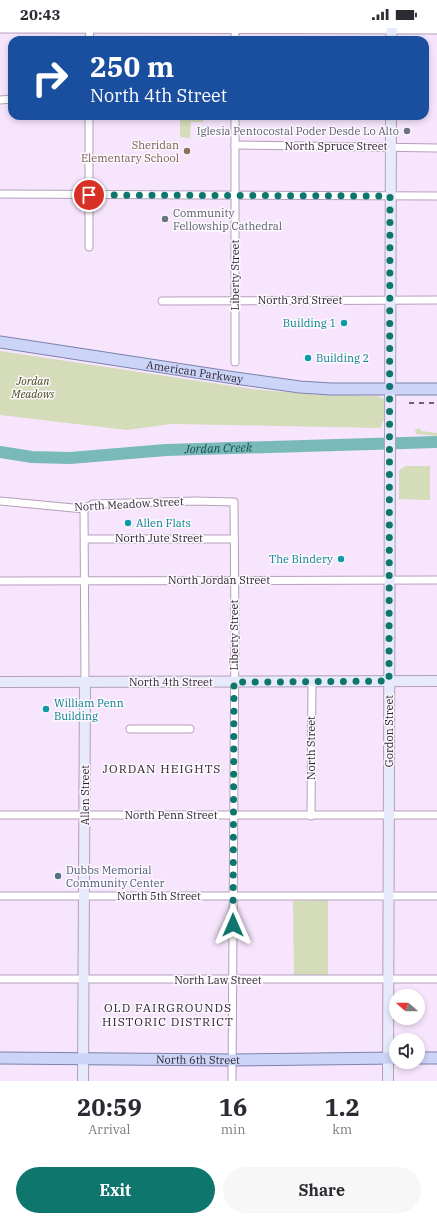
<!DOCTYPE html>
<html lang="en">
<head>
<meta charset="utf-8">
<style>
	body { margin:0; font-family:"IBM Plex Serif",serif; background:#f7f7f7; color:#2b2b33; height:100vh; display:flex; flex-direction:column; font-size:15px; white-space:nowrap }
	* { box-sizing:border-box; margin:0 }
	p { font-size:13px; color:#7c7c81 }
	.icon { flex:none; width:22px; height:22px; fill:none; stroke:currentColor; stroke-width:2; stroke-linecap:round; stroke-linejoin:round }
	.map { position:relative; height:1053px; overflow:hidden }
	.sheet { display:flex; flex-direction:column; background:#fff; flex:1 }
	.sheet>* { flex:none }
	.hud { position:absolute; left:8px; top:8px; width:421px; height:84px; border-radius:12px; box-shadow:0 2px 6px #0003; background:#1a4fa0; color:#fff; overflow:hidden }
	.needle { width:26px; rotate:290deg }
	.fabs { position:absolute; left:389px; top:961px; display:grid; gap:8px }
	.fabs a { display:grid; place-items:center; width:36px; height:36px; border-radius:50%; background:#fff; box-shadow:0 2px 6px #0003; font-size:20px }
	.pin { position:absolute; display:grid; place-items:center; width:34px; height:34px; color:#fff; margin:-17px; border:2px solid #fff; border-radius:50%; box-shadow:0 1px 4px #0007 }
	.me { position:absolute; width:44px; margin:-22px; rotate:0deg; stroke-linejoin:round; filter:drop-shadow(0 0 3px #0008) }
	.turn { display:flex; align-items:center; gap:14px; height:84px; padding:0 16px; font-size:18px }
	.turn .icon { width:52px; height:52px; stroke-width:2.5 }
	.turn b { display:block; font-size:28px; line-height:34px }
	.eta { display:flex; justify-content:space-evenly; align-items:center; height:68px; text-align:center }
	.eta b { font-size:24px; font-weight:700; line-height:28px }
	.primary-button { display:flex; gap:8px; margin-top:auto; padding:8px 16px }
	.primary-button a { flex:1; height:46px; border-radius:24px; background:#0f766e; color:#fff; font-size:16px; font-weight:700; line-height:46px; text-align:center }
	.primary-button a+a { background:#f7f7f7; color:#2b2b33 }
	.status { display:flex; justify-content:space-between; align-items:center; height:28px; padding:0 20px; background:#fff; direction:ltr }
	.status svg { height:11px; fill:currentColor }
	.map>svg:first-child { display:block }
	.green { fill:#d4dcb9 }
	.lines { fill:none; stroke-linecap:round; stroke-linejoin:round }
	.river { stroke:#7ab9ba; stroke-width:12 }
	.street-casing { stroke:#b49fbb; stroke-width:9 }
	.secondary-casing { stroke:#b49fbb; stroke-width:12 }
	.primary-casing { stroke:#7c82ac; stroke-width:13 }
	.street { stroke:#fff; stroke-width:7 }
	.secondary { stroke:#e6eafb; stroke-width:10 }
	.primary { stroke:#ccd4f7; stroke-width:11 }
	.rail { stroke:#6e6271; stroke-width:2; stroke-dasharray:5 5; stroke-linecap:butt }
	.route { stroke:#0f766e; stroke-width:7; stroke-dasharray:0 12.6 }
	.worship-dot { fill:#6b7280; stroke:#fdf8fe; stroke-width:1.5 }
	.education-dot { fill:#8d6e63; stroke:#fdf8fe; stroke-width:1.5 }
	.culture-dot { fill:#0f9aa8; stroke:#fdf8fe; stroke-width:1.5 }
	.service-dot { fill:#5c6f8a; stroke:#fdf8fe; stroke-width:1.5 }
	.labels { text-anchor:middle; stroke-width:3; stroke-linejoin:round; paint-order:stroke }
	.worship-label { font-size:11px; fill:#5b616d; stroke:#fdf8fe; text-anchor:end }
	.education-label { font-size:11px; fill:#785e54; stroke:#fdf8fe; text-anchor:end }
	.street-label { font-size:11px; fill:#281f2a; stroke:#fdf8fe }
	.culture-label { font-size:11px; fill:#0d838f; stroke:#fdf8fe; text-anchor:start }
	.park-label { font-size:11px; font-style:italic; fill:#404914; stroke:#fdf8fe }
	.service-label { font-size:11px; fill:#4e5e75; stroke:#fdf8fe; text-anchor:start }
	.water-label { font-size:12px; font-style:italic; fill:#195051; stroke:#fdf8fe }
	.neighbourhood-label { font-size:12px; letter-spacing:1px; fill:#281f2a; stroke:#fdf8fe }
</style>
</head>
<body>
<div class="status"><b>20:43</b><svg viewBox="0 0 49 12"><path d="M0 12V9h3v3zM5 12V6h3v6zM10 12V3h3v9zM15 12V0h3v12zM26 1h20v11H26zM47 4h2v5h-2z"/></svg></div>
<div class="map">
<svg width="437" height="1053" viewBox="0 0 437 1053">
	<rect width="100%" height="100%" fill="#f7e5fd"/>
	<g class="green">
		<polygon points="180,88 204,88 203,94 191,94 190,110 180,109"/>
		<polygon points="0,323 252,361 319,367 378,368 384,371 385,393 383,393 382,397 380,400 172,396 127,402 0,387"/>
		<polygon points="419,400 421,403 437,405 437,408 416,406 415,402"/>
		<polygon points="406,438 430,438 430,472 399,471 399,442"/>
		<polygon points="328,872 328,948 294,947 293,873"/>
	</g>
	<g class="lines">
		<path class="river" id="s1" d="M0,424L32,429L70,430L166,422L437,414"/>
		<defs>
			<g id="street">
				<polyline points="0,1 437,2"/>
				<polyline points="89,12 90,0"/>
				<polyline points="235,12 235,0"/>
				<polyline points="0,72 12,71"/>
				<polyline points="89,88 89,219"/>
				<polyline points="235,117 437,120"/>
				<polyline points="0,166 437,168"/>
				<polyline points="162,273 437,272"/>
				<polyline points="235,334 235,88"/>
				<polyline points="0,473 84,481 93,476 195,473 234,474 235,602 232,1053"/>
				<polyline points="84,481 85,654"/>
				<polyline points="85,511 234,511"/>
				<polyline points="0,553 437,552"/>
				<polyline points="130,701 190,701"/>
				<polyline points="0,787 437,787"/>
				<polyline points="311,788 312,653"/>
				<polyline points="0,868 437,868"/>
				<polyline points="0,951 437,951"/>
			</g>
			<g id="secondary">
				<polyline points="391,12 392,0"/>
				<polyline points="0,654 437,653"/>
				<polyline points="83,1053 85,654"/>
				<polyline points="388,1053 391,88"/>
			</g>
			<g id="primary">
				<path id="s2" d="M0,314L235,350L300,359L331,361H437"/>
				<path id="s3" d="M0,1030L232,1032L396,1030"/>
				<polyline points="418,1030 437,1030"/>
			</g>
		</defs>
		<use href="#street" class="street-casing"/>
		<use href="#secondary" class="secondary-casing"/>
		<use href="#primary" class="primary-casing"/>
		<use href="#street" class="street"/>
		<use href="#secondary" class="secondary"/>
		<use href="#primary" class="primary"/>
		<polyline class="rail" points="409,375 437,375"/>
	</g>
	<g class="lines">
		<polyline class="route" points="89,167 390,168 389,653 274,654 234,654 233,897"/>
	</g>
	<g class="worship-dot">
		<circle cx="407" cy="103" r="4"/>
		<circle cx="165" cy="191" r="4"/>
	</g>
	<circle class="education-dot" cx="187" cy="123" r="4"/>
	<g class="culture-dot">
		<circle cx="344" cy="295" r="4"/>
		<circle cx="308" cy="330" r="4"/>
		<circle cx="128" cy="495" r="4"/>
		<circle cx="341" cy="531" r="4"/>
		<circle cx="46" cy="681" r="4"/>
	</g>
	<circle class="service-dot" cx="58" cy="848" r="4"/>
	<g class="labels">
		<g class="worship-label">
			<text x="399" y="107">Iglesia Pentocostal Poder Desde Lo Alto</text>
			<text x="173" y="189" text-anchor="start">Community<tspan x="173" dy="13">Fellowship Cathedral</tspan></text>
		</g>
		<g class="education-label">
			<text x="179" y="121">Sheridan<tspan x="179" dy="13">Elementary School</tspan></text>
		</g>
		<g class="street-label">
			<text x="336" y="122">North Spruce Street</text>
			<text transform="translate(235 247) rotate(-90)" y="4">Liberty Street</text>
			<text x="300" y="276">North 3rd Street</text>
			<text dy="4" stroke="none"><textPath href="#s2" startOffset="197">American Parkway</textPath></text>
			<text transform="translate(129 476) rotate(-3)" y="4">North Meadow Street</text>
			<text x="159" y="514">North Jute Street</text>
			<text x="219" y="556">North Jordan Street</text>
			<text transform="translate(234 607) rotate(-90)" y="4">Liberty Street</text>
			<text x="171" y="658">North 4th Street</text>
			<text transform="translate(389 703) rotate(-90)" y="4">Gordon Street</text>
			<text transform="translate(311 720) rotate(-90)" y="4">North Street</text>
			<text transform="translate(85 767) rotate(-90)" y="4">Allen Street</text>
			<text x="171" y="791">North Penn Street</text>
			<text x="159" y="872">North 5th Street</text>
			<text x="218" y="956">North Law Street</text>
			<text dy="4" stroke="none"><textPath href="#s3" startOffset="198">North 6th Street</textPath></text>
		</g>
		<g class="culture-label">
			<text x="336" y="299" text-anchor="end">Building 1</text>
			<text x="316" y="334">Building 2</text>
			<text x="136" y="499">Allen Flats</text>
			<text x="333" y="535" text-anchor="end">The Bindery</text>
			<text x="54" y="679">William Penn<tspan x="54" dy="13">Building</tspan></text>
		</g>
		<g class="park-label">
			<text x="33" y="357">Jordan<tspan x="33" dy="13">Meadows</tspan></text>
		</g>
		<g class="service-label">
			<text x="66" y="846">Dubbs Memorial<tspan x="66" dy="13">Community Center</tspan></text>
		</g>
		<g class="water-label">
			<text dy="4" stroke="none"><textPath href="#s1" startOffset="219">Jordan Creek</textPath></text>
		</g>
		<g class="neighbourhood-label">
			<text x="162" y="745">JORDAN HEIGHTS</text>
			<text x="168" y="984">OLD FAIRGROUNDS<tspan x="168" dy="14">HISTORIC DISTRICT</tspan></text>
		</g>
	</g>
</svg>
<div class="fabs">
<a><svg class="needle" viewBox="-14 -14 28 28"><path d="M0-13l5 13h-10z" fill="#e53935"/><path d="M0 13l5-13h-10z" fill="#7c7c81"/></svg></a>
<a><svg class="icon" aria-label="sound" viewBox="0 0 24 24"><path d="M4 9h4l5-4v14l-5-4H4zM17 9q2 3 0 6"/></svg></a>
</div>
<div class="pin" style="left:89px;top:167px;background:#d93025"><svg class="icon" aria-label="arrive" viewBox="0 0 24 24"><path d="M6 21V4h12l-3 4 3 4H6"/></svg></div>
<svg class="me" style="left:233px;top:897px" viewBox="-20 -20 40 40"><path d="M0-17L14 15 0 8-14 15z" fill="#0f766e" stroke="#fff" stroke-width="4"/></svg>
<div class="hud">
<div class="turn"><svg class="icon" aria-label="right" viewBox="0 0 24 24"><path d="M7 20v-9h11M14 6l5 5-5 5"/></svg><div><b>250 m</b>North 4th Street</div></div>
</div>
</div>
<section class="sheet">
<div class="eta">
<div><b>20:59</b><p>Arrival</p></div>
<div><b>16</b><p>min</p></div>
<div><b>1.2</b><p>km</p></div>
</div>
<div class="primary-button"><a>Exit</a><a>Share</a></div>
</section>
</body>
</html>
